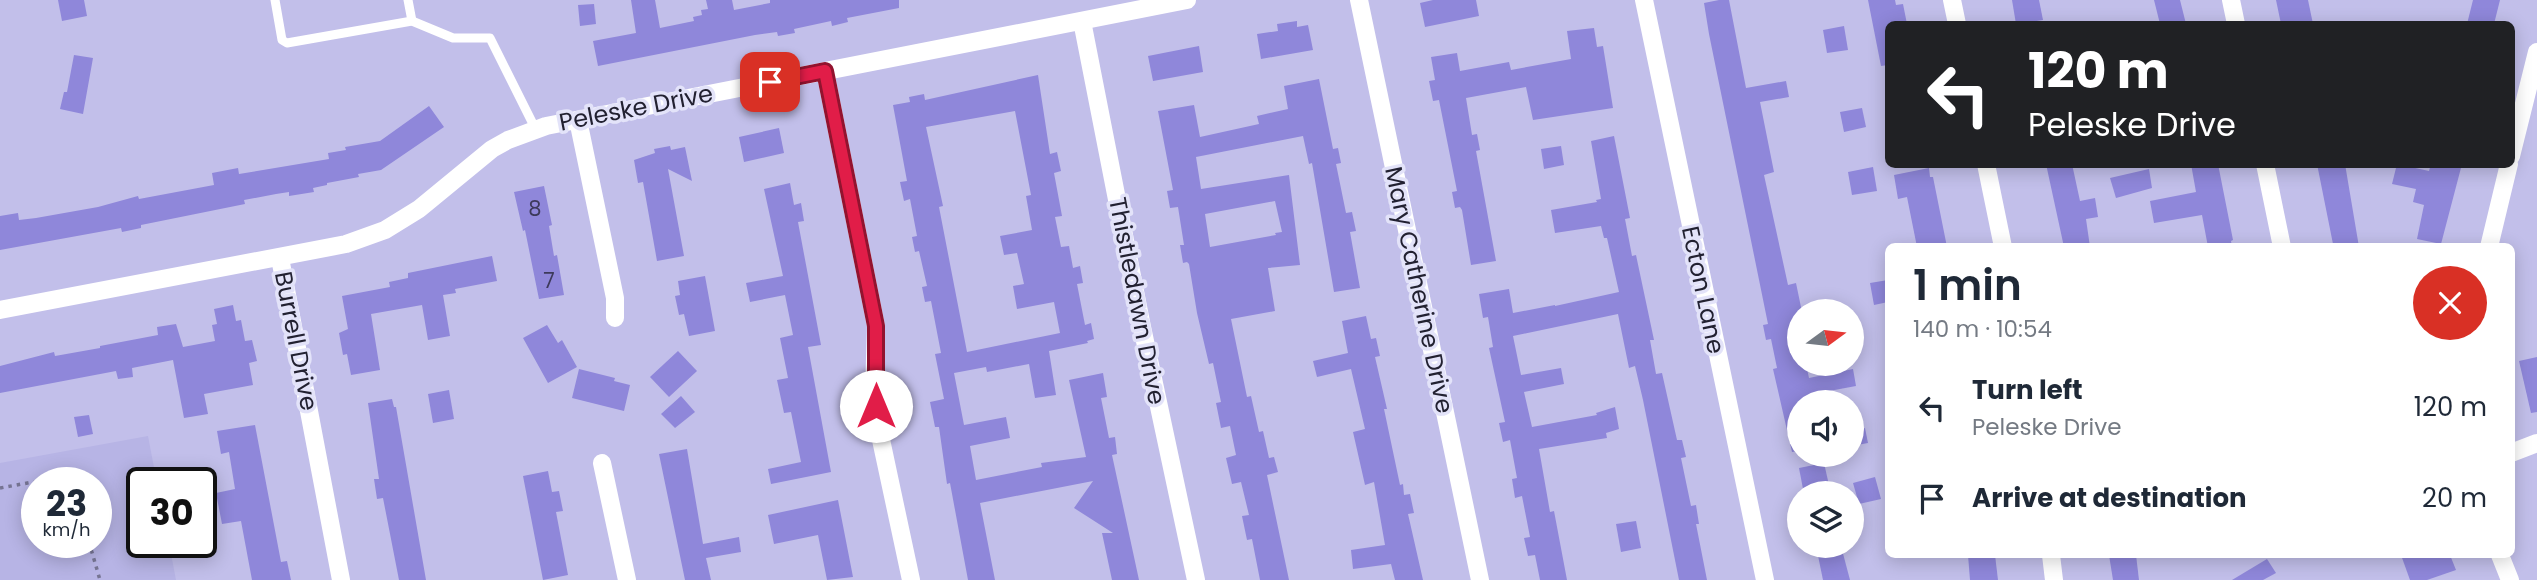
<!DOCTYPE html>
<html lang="en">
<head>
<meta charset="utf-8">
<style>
	body { margin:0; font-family:Poppins,sans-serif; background:#f2f2f3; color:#1f2937; height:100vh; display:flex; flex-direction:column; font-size:26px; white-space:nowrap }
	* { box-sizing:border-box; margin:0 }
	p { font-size:23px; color:#747a83 }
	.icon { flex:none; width:38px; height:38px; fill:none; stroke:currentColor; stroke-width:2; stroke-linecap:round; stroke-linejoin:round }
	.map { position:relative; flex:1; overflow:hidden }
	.panel { position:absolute; left:1885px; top:243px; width:630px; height:315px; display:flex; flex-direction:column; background:#fff; border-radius:10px; box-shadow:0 4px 18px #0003 }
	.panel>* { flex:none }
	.banner { position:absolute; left:1885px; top:21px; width:630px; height:147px; border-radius:10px; box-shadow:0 4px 18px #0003; background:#202124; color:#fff; overflow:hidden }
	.needle { width:46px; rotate:75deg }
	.tools { position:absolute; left:1787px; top:299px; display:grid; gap:14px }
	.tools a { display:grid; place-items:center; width:77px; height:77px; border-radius:50%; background:#fff; box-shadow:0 4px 18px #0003; font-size:35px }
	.speed { position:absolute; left:21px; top:467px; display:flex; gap:14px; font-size:35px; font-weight:700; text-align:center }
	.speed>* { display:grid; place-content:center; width:91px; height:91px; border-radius:50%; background:#fff; box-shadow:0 4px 18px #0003; line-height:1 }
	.speed small { font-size:18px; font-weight:400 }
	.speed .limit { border:4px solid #111; border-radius:10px; background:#fff; color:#111 }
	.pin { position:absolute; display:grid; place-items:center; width:60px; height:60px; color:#fff; margin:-30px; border-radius:14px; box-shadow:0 4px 10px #0006 }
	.me { position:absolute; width:77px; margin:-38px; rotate:0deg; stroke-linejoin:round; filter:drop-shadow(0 0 5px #0008) }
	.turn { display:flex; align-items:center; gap:24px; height:147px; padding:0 28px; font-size:32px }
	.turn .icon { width:91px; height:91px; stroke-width:2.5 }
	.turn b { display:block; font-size:49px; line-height:60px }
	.round { display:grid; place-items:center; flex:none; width:74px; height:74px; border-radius:37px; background:#f2f2f3 }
	.summary { display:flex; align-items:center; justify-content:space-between; height:119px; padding:0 28px }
	h1 { font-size:42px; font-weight:600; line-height:52px }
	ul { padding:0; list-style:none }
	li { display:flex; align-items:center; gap:21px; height:91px; padding:0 28px }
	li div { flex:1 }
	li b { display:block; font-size:26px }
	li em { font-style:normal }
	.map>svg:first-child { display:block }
	.built { fill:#b7b4e5; fill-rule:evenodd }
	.building { fill:#8f87da; fill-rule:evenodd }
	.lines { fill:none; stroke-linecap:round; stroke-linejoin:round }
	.path { stroke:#767493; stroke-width:3.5; stroke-dasharray:3.5 5; stroke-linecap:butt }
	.service { stroke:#fff; stroke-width:9 }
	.minor { stroke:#fff; stroke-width:18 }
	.route-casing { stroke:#92132f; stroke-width:18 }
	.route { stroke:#e11d48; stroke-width:12 }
	.labels { text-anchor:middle; stroke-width:7; stroke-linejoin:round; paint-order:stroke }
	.number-label { font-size:21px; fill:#3d3a5b }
	.street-label { font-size:24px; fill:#222131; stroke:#e3e3f9 }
</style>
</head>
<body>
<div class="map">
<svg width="2537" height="580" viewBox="0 0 2537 580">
	<rect width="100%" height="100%" fill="#c2bfea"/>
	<path class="built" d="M148,436L157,483H142V542L169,543L176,580H0V463ZM37,483H96V542H37Z"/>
	<g class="building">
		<polygon points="58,0 84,0 87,16 62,21"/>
		<polygon points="631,0 655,0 660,28 694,21 693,17 702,15 701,10 708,9 706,0 732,0 734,10 770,3 770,0 899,0 899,8 847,18 848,22 832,26 831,21 794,29 795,33 778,36 777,32 755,35 598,66 593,41 636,33"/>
		<polygon points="1433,0 1476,0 1479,16 1425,27 1420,3"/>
		<polygon points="1719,0 1729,0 1746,88 1786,81 1789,97 1760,102 1774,172 1764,175 1788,285 1796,283 1802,312 1799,312 1799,364 1806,364 1809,378 1853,369 1856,386 1813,394 1814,402 1799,402 1799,451 1792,452 1773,369 1777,368 1771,339 1766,340 1763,325 1768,324 1709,34 1704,3"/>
		<polygon points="1868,0 1895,0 1896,5 1903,4 1907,24 1888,24 1888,65 1881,66"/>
		<polygon points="2012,0 2039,0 2043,20 2016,24"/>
		<polygon points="2154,0 2180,0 2186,24 2160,24"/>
		<polygon points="2276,0 2308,0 2313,24 2281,24"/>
		<polygon points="2473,0 2500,0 2494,24 2467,24"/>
		<polygon points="594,4 596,24 580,26 578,5"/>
		<polygon points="1297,21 1297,27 1308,25 1313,50 1261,59 1257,34 1278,31 1277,24"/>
		<polygon points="1844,26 1848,50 1827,53 1823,30"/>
		<polygon points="1594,28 1597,47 1603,46 1613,108 1533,120 1526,87 1466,98 1472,135 1477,134 1480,150 1476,151 1496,261 1471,265 1462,210 1460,207 1455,208 1452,192 1457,191 1439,100 1433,101 1429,81 1435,80 1431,57 1457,53 1460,71 1509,62 1511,70 1571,59 1567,31"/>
		<polygon points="1199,46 1203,72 1153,81 1148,56"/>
		<polygon points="74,55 93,58 83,114 60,109 64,92 67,92"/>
		<path d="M1038,75L1050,154L1057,152L1061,171L1054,173L1062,216L1055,217L1061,247L1069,246L1073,268L1080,266L1083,283L1077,284L1085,325L1091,323L1094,339L1087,341L1088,343L1049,351L1056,395L1035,398L1029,364L987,372L986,367L954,373L964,425L1006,417L1010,438L970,446L976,480L1042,467L1041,463L1086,457L1069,380L1103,373L1107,397L1101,398L1109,438L1115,437L1117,454L1112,455L1139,580H1112L1102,533H1113L1074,508L1093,481L980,503L995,580H968L950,483L947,484L939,427H935L930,402L944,399L935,354L941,353L931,301L925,302L922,287L927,286L919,251L915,252L912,237L917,236L910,199L904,201L900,182L907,181L893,105L910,102L909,97L924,94L925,100ZM1015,111L1031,195L1026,196L1032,230L1000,236L1004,255L1017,253L1024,284L1013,286L1017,309L1054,302L1060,333L967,352L939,207L943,206L926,127Z"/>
		<path d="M1319,79L1333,149L1338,148L1341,163L1336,164L1346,213L1352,212L1356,231L1350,232L1360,288L1334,292L1312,163L1309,164L1303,136L1196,157L1201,189L1289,175L1300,265L1268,268L1275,311L1231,319L1247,397L1251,396L1259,432L1263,431L1269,458L1274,457L1278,472L1267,475L1289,580H1260L1252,539L1247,540L1242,516L1249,515L1241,482L1232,484L1226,458L1236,455L1230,426L1221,428L1216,403L1221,402L1213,363L1209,364L1197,313L1189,264L1187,262L1183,263L1180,245H1184L1178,207L1170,208L1167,191L1173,190L1158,111L1194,105L1200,137L1259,124L1257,116L1288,109L1284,86ZM1275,201L1282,232L1275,233L1276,235L1210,247L1205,214Z"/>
		<polygon points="429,106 444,127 381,170 358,174 359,177 327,183 327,185 313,188 314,192 289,196 289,192 276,194 244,200 245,204 141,225 141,228 122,232 121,228 0,250 0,216 18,213 19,220 36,218 98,207 138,196 139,199 214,185 212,173 238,168 239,174 329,159 328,153 346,150 345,147 380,141"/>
		<polygon points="1862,108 1866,127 1844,132 1840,112"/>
		<polygon points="779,128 784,153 744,162 739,137"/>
		<polygon points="1614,136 1630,218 1625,219 1632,256 1636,255 1654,340 1650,340 1656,374 1662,373 1677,440 1682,440 1686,457 1681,458 1691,506 1696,505 1699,524 1696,524 1707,580 1679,580 1643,400 1635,366 1629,368 1618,314 1513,336 1521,375 1561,368 1564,384 1524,392 1532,427 1597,415 1596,413 1615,407 1619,429 1606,433 1607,438 1539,449 1550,512 1554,511 1567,580 1540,580 1535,555 1528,556 1524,538 1530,537 1522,496 1515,498 1512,479 1517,478 1510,440 1503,442 1499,423 1505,422 1489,348 1493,347 1488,317 1483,318 1479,294 1509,289 1513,313 1555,305 1555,306 1619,292 1607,238 1604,238 1601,226 1555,233 1551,210 1597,202 1596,200 1601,199 1591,141"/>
		<polygon points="670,146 671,150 685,147 692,181 668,169 684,256 657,261 643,182 638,183 634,160 655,153 654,149"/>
		<polygon points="1561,146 1564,165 1544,169 1541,149"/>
		<polygon points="2046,164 2072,164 2080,201 2095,198 2098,217 2086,219 2090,247 2064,247"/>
		<polygon points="2191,164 2218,164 2233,240 2231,241 2232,247 2208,247 2202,215 2154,223 2150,201 2196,192"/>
		<polygon points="2317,164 2345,164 2359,247 2337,247 2336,243 2333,244"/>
		<polygon points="2397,164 2429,171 2431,164 2462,164 2441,244 2417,239 2424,205 2413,202 2416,189 2392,184"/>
		<polygon points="1873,167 1877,191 1852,195 1848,172"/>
		<polygon points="1929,168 1930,177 1933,177 1947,247 1917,247 1907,197 1898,199 1894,175"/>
		<polygon points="2149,169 2152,188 2116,198 2110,178"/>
		<polygon points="790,183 794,205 801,203 804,221 798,222 821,345 808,347 831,472 771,484 768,469 801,462 791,412 784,413 777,380 788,378 780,338 793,335 785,295 750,302 746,283 783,276 764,189"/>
		<polygon points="544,186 552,225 549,226 554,256 557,255 564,295 539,299 525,230 523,231 514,192"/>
		<polygon points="492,256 497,281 455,289 456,293 443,295 450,336 428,340 422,305 371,314 380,370 351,375 347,354 343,355 339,333 348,329 342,296 390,287 389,282 408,278 408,273"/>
		<polygon points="705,276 715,331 689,336 684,314 679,315 675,296 680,295 678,281"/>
		<polygon points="1888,280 1888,302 1874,305 1870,283"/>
		<polygon points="233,305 236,321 241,320 245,341 252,340 257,361 249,363 253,385 204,394 208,414 184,418 173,360 132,368 133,377 118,379 116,371 0,393 0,366 54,352 55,356 100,348 100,346 158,335 157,327 176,324 183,347 215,341 212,325 217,324 214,309"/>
		<polygon points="1366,316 1371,339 1376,338 1380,356 1375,357 1387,409 1384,409 1400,485 1403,484 1404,495 1410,494 1414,513 1408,514 1423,580 1395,580 1391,564 1353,569 1351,550 1385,545 1374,482 1365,485 1353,432 1365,429 1351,369 1317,377 1313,361 1348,353 1342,321"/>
		<polygon points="547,325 558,343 562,340 577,367 548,383 523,338"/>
		<polygon points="678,351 697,371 669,397 650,377"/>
		<polygon points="2537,357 2537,412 2531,413 2519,361"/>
		<polygon points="579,369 615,378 614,381 630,385 624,411 572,398"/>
		<polygon points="449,390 454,419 433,423 428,394"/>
		<polygon points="681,396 695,412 675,428 661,414"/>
		<polygon points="392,399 394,407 396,407 426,580 399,580 383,498 377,499 374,479 379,479 368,403"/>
		<polygon points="89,415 93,434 78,437 74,417"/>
		<polygon points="255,425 281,562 287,561 291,580 252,580 241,521 222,524 216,493 235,489 229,452 221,454 217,431"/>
		<polygon points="1865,428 1868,443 1852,446 1852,431"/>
		<polygon points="687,449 703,544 739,537 741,552 706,558 711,580 685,580 659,454"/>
		<polygon points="1824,463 1831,494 1804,494 1799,468"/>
		<polygon points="548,471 552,492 559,491 563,511 556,512 568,575 543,580 523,476"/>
		<polygon points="1875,477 1881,499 1859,504 1853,483"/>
		<polygon points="838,500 853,577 827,580 818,535 774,544 768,515"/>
		<polygon points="1636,521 1641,548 1621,552 1616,524"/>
		<polygon points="1816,546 1841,546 1850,580 1823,580"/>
		<polygon points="1968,555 1995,555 1998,580 1970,580"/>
		<polygon points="2109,555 2136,555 2139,580 2113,580"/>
		<polygon points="2401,555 2450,555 2456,570 2427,580 2410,580"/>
		<polygon points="2267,559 2276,573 2263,580 2232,580"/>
	</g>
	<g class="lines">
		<g class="path">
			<polyline points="0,488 33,482 45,483"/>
			<polyline points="89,542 100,580"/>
		</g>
		<g class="service">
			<polyline points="275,0 282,40 287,43 412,21 453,38 490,38 536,130"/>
			<polyline points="408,0 412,21"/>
		</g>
		<g class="minor">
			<polyline points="1359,0 1480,580"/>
			<polyline points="1644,0 1765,580"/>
			<polyline points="1952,0 1957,24"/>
			<polyline points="2231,0 2236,24"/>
			<polyline points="1082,21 1142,327 1196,580"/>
			<polyline points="825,71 876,326 874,392 877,421 911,580"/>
			<polyline points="578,120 615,298 615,318"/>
			<polyline points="2511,156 2537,52"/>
			<polyline points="1986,164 2003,247"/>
			<polyline points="2265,164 2282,247"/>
			<polyline points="2489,247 2509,164"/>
			<polyline points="280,258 341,580"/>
			<polyline points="0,310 346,244 385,230 419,209 492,149 508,140 546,126 1187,0"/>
			<polyline points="2511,453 2537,443"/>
			<polyline points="602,463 627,580"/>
			<polyline points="2051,555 2054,580"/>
			<polyline points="2500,555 2510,580"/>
		</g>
	</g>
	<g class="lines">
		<defs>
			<polyline id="route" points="770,82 825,71 876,326 876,406"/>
		</defs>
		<use href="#route" class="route-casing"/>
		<use href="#route" class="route"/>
	</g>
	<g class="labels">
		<g class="number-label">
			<text x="535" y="216">8</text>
			<text x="549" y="288">7</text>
		</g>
		<g class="street-label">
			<text transform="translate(636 108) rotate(-11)" y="8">Peleske Drive</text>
			<text transform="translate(1419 290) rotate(78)" y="8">Mary Catherine Drive</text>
			<text transform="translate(1703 290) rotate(78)" y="8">Ecton Lane</text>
			<text transform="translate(1137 301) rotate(79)" y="8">Thistledawn Drive</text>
			<text transform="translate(296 341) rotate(79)" y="8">Burrell Drive</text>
		</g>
	</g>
</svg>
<div class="tools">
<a><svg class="needle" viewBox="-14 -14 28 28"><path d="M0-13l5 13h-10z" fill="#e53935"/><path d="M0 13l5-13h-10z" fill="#747a83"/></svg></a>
<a><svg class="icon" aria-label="sound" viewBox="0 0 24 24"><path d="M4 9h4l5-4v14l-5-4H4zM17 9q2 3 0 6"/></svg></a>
<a><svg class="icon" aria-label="layers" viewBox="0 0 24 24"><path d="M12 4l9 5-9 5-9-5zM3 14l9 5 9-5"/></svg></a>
</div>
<div class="speed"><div>23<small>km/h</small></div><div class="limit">30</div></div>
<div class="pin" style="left:770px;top:82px;background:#d93025"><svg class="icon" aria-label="arrive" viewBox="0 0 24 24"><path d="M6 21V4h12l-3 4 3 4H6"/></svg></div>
<svg class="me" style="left:876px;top:406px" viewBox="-20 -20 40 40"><circle r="19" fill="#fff"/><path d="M0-13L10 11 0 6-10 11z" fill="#e11d48"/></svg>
<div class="banner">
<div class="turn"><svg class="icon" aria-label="left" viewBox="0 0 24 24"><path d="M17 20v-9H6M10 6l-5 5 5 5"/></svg><div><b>120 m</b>Peleske Drive</div></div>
</div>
<section class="panel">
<div class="summary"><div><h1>1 min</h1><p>140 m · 10:54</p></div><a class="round" style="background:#d93025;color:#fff"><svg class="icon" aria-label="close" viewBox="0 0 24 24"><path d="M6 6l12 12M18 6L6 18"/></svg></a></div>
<ul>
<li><svg class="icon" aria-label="left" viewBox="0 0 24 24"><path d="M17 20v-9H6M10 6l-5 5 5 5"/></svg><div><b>Turn left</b><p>Peleske Drive</p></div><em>120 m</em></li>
<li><svg class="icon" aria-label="arrive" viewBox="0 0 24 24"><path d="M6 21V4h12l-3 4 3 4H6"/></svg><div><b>Arrive at destination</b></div><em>20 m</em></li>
</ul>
</section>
</div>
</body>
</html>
